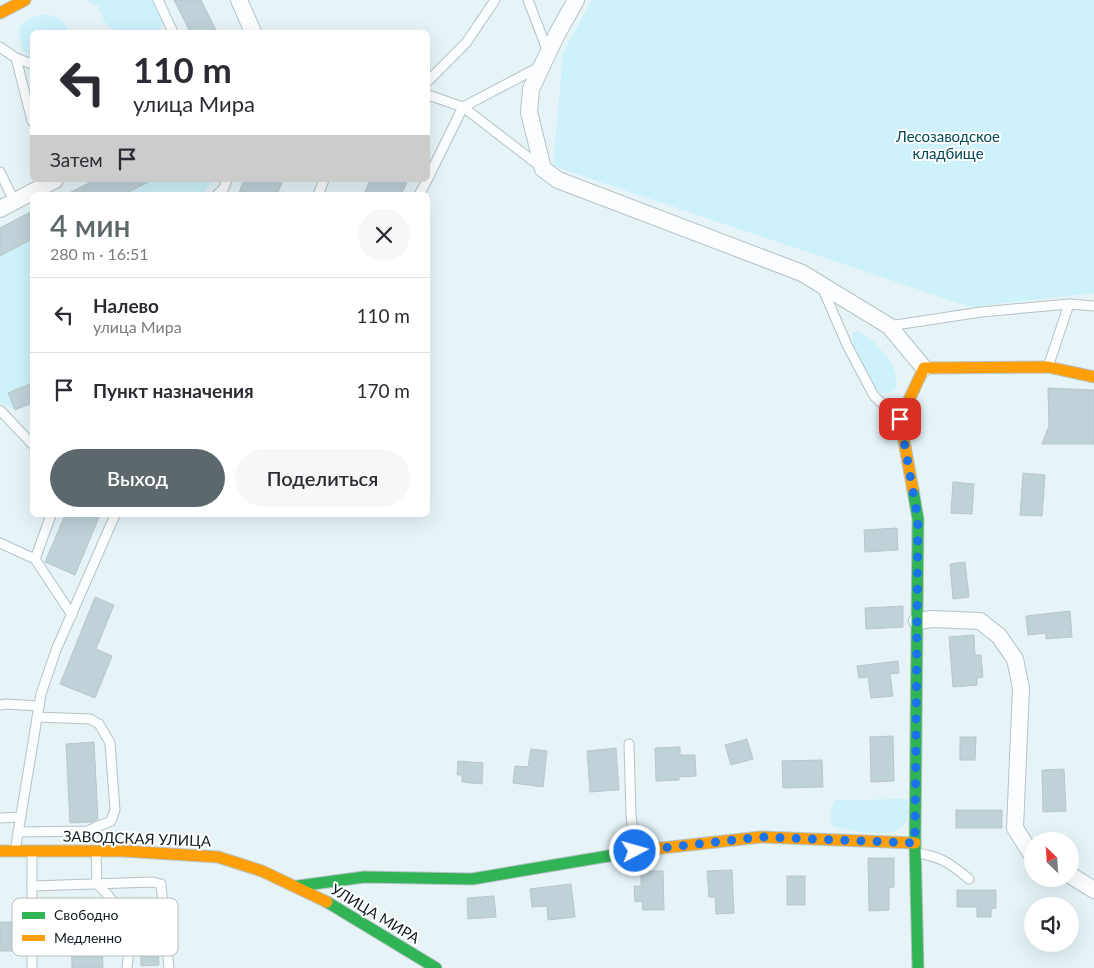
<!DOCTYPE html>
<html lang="ru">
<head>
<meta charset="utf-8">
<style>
	body { margin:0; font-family:Lato,sans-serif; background:#f7f7f7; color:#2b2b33; height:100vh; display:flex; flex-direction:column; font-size:19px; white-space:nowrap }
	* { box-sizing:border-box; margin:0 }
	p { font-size:16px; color:#7c7c81 }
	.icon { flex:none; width:28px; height:28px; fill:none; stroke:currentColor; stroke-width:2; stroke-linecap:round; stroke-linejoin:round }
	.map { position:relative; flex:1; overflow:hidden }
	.sheet { position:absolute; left:30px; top:192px; width:400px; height:325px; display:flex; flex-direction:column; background:#fff; border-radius:8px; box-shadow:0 5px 20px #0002 }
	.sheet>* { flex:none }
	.banner { position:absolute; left:30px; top:30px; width:400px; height:152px; border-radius:8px; box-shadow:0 5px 20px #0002; background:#fff; color:#2b2b33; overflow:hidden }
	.needle { width:32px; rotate:335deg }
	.tools { position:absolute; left:1024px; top:832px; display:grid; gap:10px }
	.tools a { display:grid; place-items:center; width:55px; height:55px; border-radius:50%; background:#fff; box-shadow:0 5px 20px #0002; font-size:25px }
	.pin { position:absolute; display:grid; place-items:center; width:42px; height:42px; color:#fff; margin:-21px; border-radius:10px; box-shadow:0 2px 8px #0006 }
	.me { position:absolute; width:55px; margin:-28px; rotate:84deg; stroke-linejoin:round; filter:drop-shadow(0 0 4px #0008) }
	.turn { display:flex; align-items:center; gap:18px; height:105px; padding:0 20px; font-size:22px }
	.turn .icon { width:65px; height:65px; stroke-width:2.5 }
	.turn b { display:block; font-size:35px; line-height:42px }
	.then { display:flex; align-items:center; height:48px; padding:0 20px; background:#0003; gap:10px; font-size:19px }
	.round { display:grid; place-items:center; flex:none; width:52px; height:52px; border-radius:26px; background:#f7f7f7 }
	.overview { display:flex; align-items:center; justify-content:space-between; height:85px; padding:0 20px }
	h1 { font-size:30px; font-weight:600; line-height:38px; color:#5c686c }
	.action { display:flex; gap:10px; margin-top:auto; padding:10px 20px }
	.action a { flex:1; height:58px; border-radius:30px; background:#5c686c; color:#fff; font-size:20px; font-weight:600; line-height:58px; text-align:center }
	.action a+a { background:#f7f7f7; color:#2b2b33 }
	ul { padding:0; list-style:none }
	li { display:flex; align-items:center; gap:15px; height:75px; padding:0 20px; border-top:1px solid #e1e1e2 }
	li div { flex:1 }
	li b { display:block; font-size:19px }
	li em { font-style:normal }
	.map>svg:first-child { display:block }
	.green { fill:#cdf2fb }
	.building { fill:#bed2d7; stroke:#bac6ca }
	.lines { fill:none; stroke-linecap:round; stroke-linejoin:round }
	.lane-casing { stroke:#b6c2c6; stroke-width:11 }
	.street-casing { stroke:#b6c2c6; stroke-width:18 }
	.fast-casing { stroke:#b6c2c6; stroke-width:13 }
	.slow-casing { stroke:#b6c2c6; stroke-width:13 }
	.lane { stroke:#fbfdfe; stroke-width:9 }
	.street { stroke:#fbfdfe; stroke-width:16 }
	.fast { stroke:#30b455; stroke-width:11 }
	.slow { stroke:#ff9f0a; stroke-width:11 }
	.route { stroke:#1a73e8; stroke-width:9; stroke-dasharray:0 16.2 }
	.labels { text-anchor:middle; stroke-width:4; stroke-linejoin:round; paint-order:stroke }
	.park-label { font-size:15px; fill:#034a56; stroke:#fff }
	.street-label { font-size:15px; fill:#111d20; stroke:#fff }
	.key { fill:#fff; stroke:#b8bbbc; stroke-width:1 }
	.key-label { font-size:14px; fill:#111d20 }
</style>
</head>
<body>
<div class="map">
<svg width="1094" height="968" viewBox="0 0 1094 968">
	<rect width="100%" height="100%" fill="#e6f4f8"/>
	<g class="green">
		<polygon points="87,0 152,0 163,23 159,31 155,32 115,32 104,21 98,5 92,4"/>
		<polygon points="592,0 1094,0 1094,293 970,307 553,166 563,53"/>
		<path d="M44,14C56,16 66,18 68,32H32V57L30,58C20,50 18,38 20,26L30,18Z"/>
		<polygon points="152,180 213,180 202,195 123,195"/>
		<polygon points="32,239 32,383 8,393 15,410 0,402 0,256"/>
		<path d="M857,331C874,338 904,370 895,390L883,394L877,392C869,378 848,348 853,333Z"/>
		<path d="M908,799C908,805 909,813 907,819C899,843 854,830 835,827C826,820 832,810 835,800Z"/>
	</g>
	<g class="building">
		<polygon points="174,0 201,0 217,32 190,32"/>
		<polygon points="95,180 152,180 123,195 65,195"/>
		<polygon points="244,180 283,180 277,195 238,195"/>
		<polygon points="370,180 408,180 401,195 364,195"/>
		<polygon points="32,211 32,239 0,256 0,228"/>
		<polygon points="32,383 32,403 15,410 8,393"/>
		<polygon points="1048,388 1094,390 1094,444 1042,444 1049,426"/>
		<polygon points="1023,473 1045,475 1042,516 1020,515"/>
		<polygon points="953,482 974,484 972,514 951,513"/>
		<polygon points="65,515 100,515 75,575 45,562"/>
		<polygon points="897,528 898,550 865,552 864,530"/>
		<polygon points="965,562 969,597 953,599 950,564"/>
		<polygon points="95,597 114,605 96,649 112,656 95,698 60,684"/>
		<polygon points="903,606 903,627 866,629 865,608"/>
		<polygon points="1070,611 1072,637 1046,639 1046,633 1028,635 1026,616"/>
		<polygon points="974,635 975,655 981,655 983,677 977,678 977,685 953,687 949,637"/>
		<polygon points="898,661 899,673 890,674 893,696 871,698 868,677 859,678 857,666"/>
		<polygon points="893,736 894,781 871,782 870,737"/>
		<polygon points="960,737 976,737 975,760 960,760"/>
		<polygon points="747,739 753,759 731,765 725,745"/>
		<polygon points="94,742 98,819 93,822 70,823 66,744"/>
		<polygon points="680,747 680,755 695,755 696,776 679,777 679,780 656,781 655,748"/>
		<polygon points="616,748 619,790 590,792 587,751"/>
		<polygon points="531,749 547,751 543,787 513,783 515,766 528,767"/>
		<polygon points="822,760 823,787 783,788 782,761"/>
		<polygon points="458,761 483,763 482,784 462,782 462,775 457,775"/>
		<polygon points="1064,769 1066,811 1043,812 1042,770"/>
		<rect x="956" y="810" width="46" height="18"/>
		<polygon points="868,858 894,858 894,887 889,888 889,910 869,911"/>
		<polygon points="732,870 734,913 716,914 715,897 709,897 707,871"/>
		<polygon points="641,871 663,871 664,910 643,910 642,901 635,902 634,886 641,886"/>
		<rect x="787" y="876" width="18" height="29"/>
		<polygon points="571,884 575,917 548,920 547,906 532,907 530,889"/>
		<polygon points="957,890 996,890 996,908 991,909 991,917 977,917 977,907 957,907"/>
		<polygon points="494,896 496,917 468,919 467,898"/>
		<polygon points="101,914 103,968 72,968 71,915"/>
		<polygon points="157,915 159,965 141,966 139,916"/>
		<rect x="0" y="922" width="14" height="29"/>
	</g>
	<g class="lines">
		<defs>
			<g id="lane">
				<polyline points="158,0 173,32"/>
				<polyline points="528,0 548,52"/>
				<polyline points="0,47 16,58 32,64"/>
				<polyline points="16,58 32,121"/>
				<polyline points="539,67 463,107 541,167"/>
				<polyline points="428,81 466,43 495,0"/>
				<polyline points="428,95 463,107 428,178"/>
				<polyline points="0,172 14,201"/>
				<polyline points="217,195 224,188 227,180"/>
				<polyline points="318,195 324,180"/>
				<polyline points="419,195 427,180"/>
				<polyline points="822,287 847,345 874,396 899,419"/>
				<polyline points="889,326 981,312 1069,304 1094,306"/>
				<polyline points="1048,367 1069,304"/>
				<polyline points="0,410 32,444"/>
				<polyline points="51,515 35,559 72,615"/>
				<polyline points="0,543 35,559"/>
				<polyline points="0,705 6,704 39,706"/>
				<polyline points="629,744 631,814 635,851"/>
				<polyline points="0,818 21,817"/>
				<polyline points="18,832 87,831 111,821 115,810 110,743 99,724 90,719 37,717"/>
				<polyline points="15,851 41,694 56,650 115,515"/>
				<polyline points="32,851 32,968"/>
				<path d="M96,851L97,884C111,897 124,913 129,933C131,943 128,957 127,968"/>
				<path d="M916,853C940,856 950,863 969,879"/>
				<polyline points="32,886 153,882 161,884 169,968"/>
			</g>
			<g id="street">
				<polyline points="239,0 253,32"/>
				<polyline points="576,0 557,34 531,89 529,112 543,169 558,180 802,273 889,326 924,368"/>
				<polyline points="0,209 55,180"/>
				<polyline points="917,621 932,619 980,621 999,636 1015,659 1021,688 1015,828 1030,852 1032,853"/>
				<polyline points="1070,875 1094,890"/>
			</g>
			<g id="fast">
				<polyline points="913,490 918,519 915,843 918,968"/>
				<polyline points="298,886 364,877 472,879 644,850"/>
				<polyline points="327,902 436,968"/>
			</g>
			<g id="slow">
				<polyline points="0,13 25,0"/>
				<polyline points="913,490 900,419 924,368 1048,367 1094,377"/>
				<polyline points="644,850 761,837 915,843"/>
				<polyline points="0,851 123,851 218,857 262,871 327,902"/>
			</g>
		</defs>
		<use href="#lane" class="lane-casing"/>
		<use href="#street" class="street-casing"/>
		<use href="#fast" class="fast-casing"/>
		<use href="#slow" class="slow-casing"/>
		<use href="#lane" class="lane"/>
		<use href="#street" class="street"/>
		<use href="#fast" class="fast"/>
		<use href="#slow" class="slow"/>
	</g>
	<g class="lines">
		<polyline class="route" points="635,851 761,837 915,843 918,519 900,419"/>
	</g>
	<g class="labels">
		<g class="park-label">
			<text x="948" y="142">Лесозаводское<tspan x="948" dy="17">кладбище</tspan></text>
		</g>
		<g class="street-label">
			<text transform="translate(137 839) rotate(2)" y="5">ЗАВОДСКАЯ УЛИЦА</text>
			<text transform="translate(375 914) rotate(31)" y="5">УЛИЦА МИРА</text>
		</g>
	</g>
	<rect x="12" y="898" width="166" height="58" rx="8" class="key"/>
	<rect x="22" y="912" width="23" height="7" fill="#30b455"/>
	<rect x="22" y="935" width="23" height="6" fill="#ff9f0a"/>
	<g class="key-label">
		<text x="54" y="920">Свободно</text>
		<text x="54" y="943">Медленно</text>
	</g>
</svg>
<div class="tools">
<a><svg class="needle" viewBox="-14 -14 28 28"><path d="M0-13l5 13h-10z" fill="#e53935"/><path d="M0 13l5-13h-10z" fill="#7c7c81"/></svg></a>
<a><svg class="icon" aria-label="sound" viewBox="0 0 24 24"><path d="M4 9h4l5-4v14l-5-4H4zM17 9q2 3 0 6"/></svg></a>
</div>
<div class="pin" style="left:900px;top:419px;background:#d93025"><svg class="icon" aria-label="arrive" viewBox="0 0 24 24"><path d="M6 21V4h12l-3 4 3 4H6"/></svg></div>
<svg class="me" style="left:635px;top:851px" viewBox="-20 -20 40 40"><circle r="17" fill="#1a73e8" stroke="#fff" stroke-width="3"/><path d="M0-11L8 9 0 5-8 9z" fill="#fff"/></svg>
<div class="banner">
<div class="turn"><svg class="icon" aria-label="left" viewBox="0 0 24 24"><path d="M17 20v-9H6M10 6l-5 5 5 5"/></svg><div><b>110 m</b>улица Мира</div></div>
<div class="then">Затем<svg class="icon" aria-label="arrive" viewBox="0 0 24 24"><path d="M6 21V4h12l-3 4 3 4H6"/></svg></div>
</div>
<section class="sheet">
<div class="overview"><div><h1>4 мин</h1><p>280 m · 16:51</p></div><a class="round"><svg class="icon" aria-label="close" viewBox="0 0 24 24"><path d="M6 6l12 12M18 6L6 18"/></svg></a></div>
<ul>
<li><svg class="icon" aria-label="left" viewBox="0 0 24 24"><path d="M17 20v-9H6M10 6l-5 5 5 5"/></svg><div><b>Налево</b><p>улица Мира</p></div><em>110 m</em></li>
<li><svg class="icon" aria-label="arrive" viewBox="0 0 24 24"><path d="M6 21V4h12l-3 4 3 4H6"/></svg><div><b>Пункт назначения</b></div><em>170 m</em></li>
</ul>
<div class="action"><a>Выход</a><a>Поделиться</a></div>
</section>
</div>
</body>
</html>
